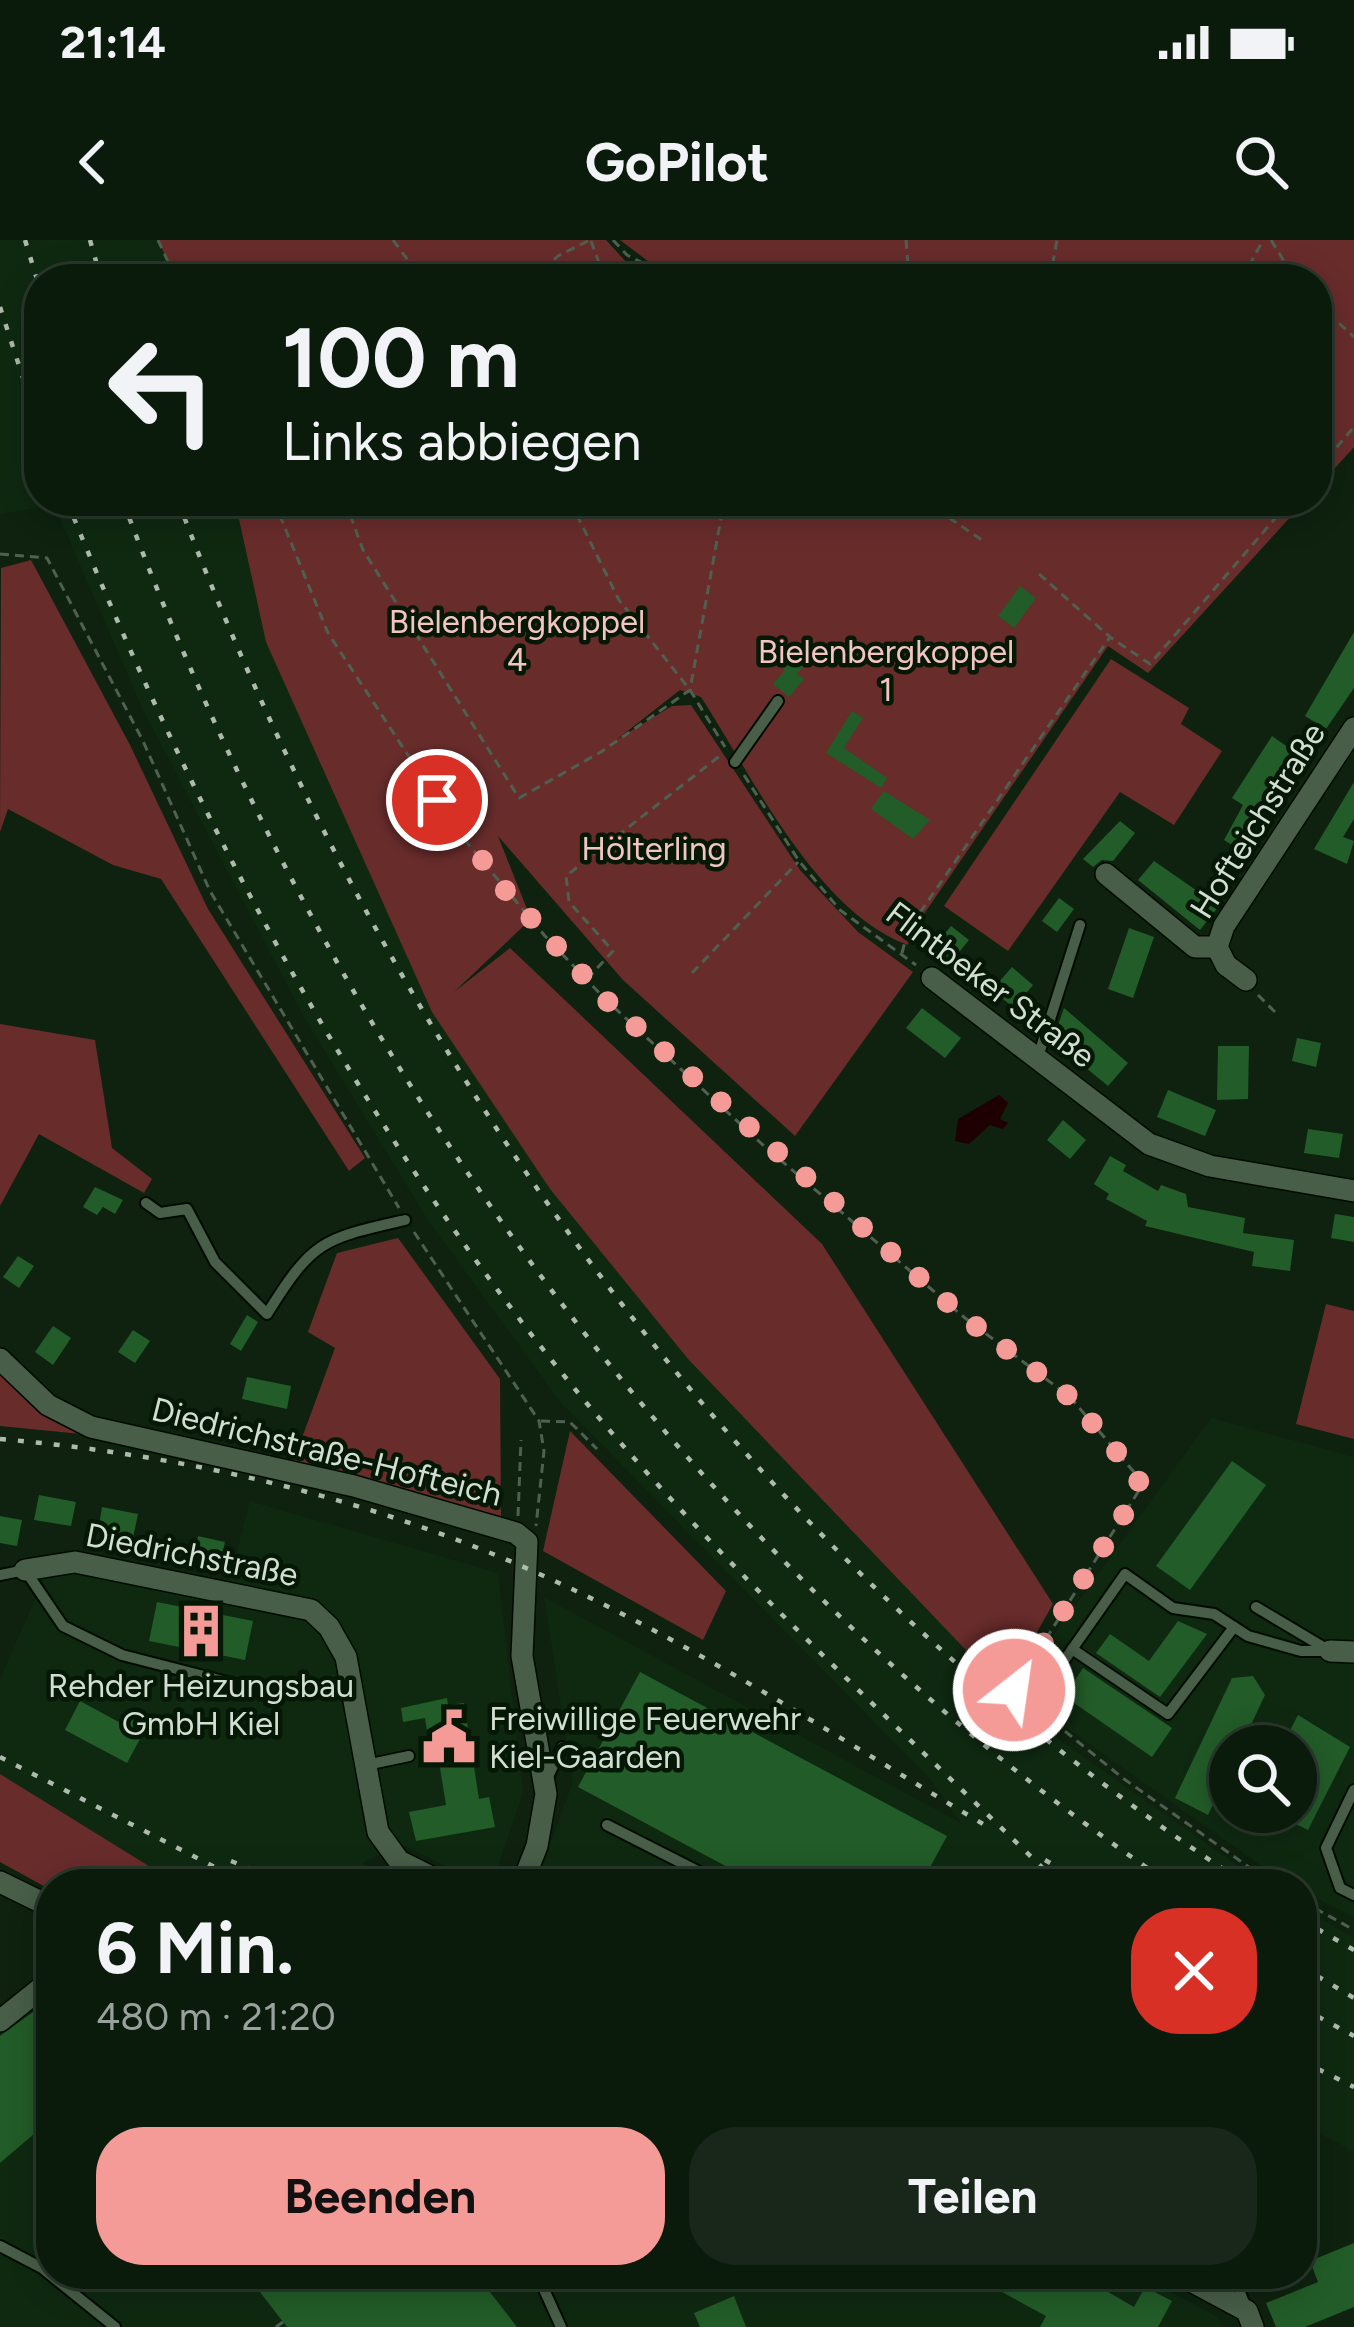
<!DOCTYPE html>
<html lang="de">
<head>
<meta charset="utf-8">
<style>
	body { margin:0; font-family:Figtree,sans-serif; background:#182719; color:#f1f3f6; height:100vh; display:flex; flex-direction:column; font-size:45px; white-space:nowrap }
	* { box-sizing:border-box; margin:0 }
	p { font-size:39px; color:#99a19d }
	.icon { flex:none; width:66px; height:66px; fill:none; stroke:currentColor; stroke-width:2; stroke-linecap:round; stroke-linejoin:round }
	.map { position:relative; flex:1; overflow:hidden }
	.side { position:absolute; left:36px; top:1629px; width:1281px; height:420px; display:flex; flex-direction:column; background:#0a1a0b; border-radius:48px; box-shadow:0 6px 30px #0003,0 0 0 3px #2a382c }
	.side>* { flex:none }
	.top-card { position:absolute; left:24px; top:24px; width:1308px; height:252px; border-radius:48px; box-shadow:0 6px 30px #0003,0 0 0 3px #2a382c; background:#0a1a0b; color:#f1f3f6; overflow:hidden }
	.controls { position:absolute; left:1209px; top:1485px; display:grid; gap:24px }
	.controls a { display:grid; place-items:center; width:108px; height:108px; border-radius:50%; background:#0a1a0b; box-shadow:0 6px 30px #0003,0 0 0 3px #2a382c; font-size:60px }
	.pin { position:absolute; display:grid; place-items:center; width:102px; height:102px; color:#fff; margin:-51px; border:6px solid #fff; border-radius:50%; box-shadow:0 3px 12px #0007 }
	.me { position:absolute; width:132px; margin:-66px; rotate:30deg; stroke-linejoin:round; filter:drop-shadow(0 0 9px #0008) }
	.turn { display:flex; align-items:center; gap:42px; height:252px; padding:0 60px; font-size:54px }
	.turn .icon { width:156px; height:156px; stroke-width:2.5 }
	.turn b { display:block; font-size:84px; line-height:102px }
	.round { display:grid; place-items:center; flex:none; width:126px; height:126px; border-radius:48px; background:#182719 }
	.headline { display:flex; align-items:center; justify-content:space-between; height:204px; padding:0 60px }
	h1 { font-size:72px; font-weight:700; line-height:90px }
	.primary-button { display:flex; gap:24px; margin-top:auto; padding:24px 60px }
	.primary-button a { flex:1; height:138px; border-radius:48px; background:#f59b97; color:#111; font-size:48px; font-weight:700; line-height:138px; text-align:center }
	.primary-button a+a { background:#182719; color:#f1f3f6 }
	.status { display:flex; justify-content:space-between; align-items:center; height:84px; padding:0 60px; background:#0a1a0b; direction:ltr }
	.status svg { height:33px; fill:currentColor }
	header { display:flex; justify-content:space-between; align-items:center; height:156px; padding:0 60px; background:#0a1a0b; font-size:54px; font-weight:700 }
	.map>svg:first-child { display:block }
	.built { fill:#0f2911; fill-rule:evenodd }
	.green { fill:#682c2b }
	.water { fill:#1f0002 }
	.building { fill:#225c28 }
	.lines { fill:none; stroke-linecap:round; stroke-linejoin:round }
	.service-casing { stroke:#000b00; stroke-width:14 }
	.minor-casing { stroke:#000b00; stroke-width:24 }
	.path { stroke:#4f6050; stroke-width:3; stroke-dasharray:9 6; stroke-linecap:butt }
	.service { stroke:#485e48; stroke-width:10 }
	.minor { stroke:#485e48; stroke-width:21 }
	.rail { stroke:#adbaad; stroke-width:4.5; stroke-dasharray:6 12; stroke-linecap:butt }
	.route { stroke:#f59b97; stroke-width:21; stroke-dasharray:0 37.8 }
	.labels { text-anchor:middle; stroke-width:9; stroke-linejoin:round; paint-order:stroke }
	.park-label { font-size:33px; fill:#f3c5c2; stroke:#051806 }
	.street-label { font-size:33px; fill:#d2ded2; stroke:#051806 }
	.poi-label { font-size:33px; fill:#d2ded2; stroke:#051806 }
</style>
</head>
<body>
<div class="status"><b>21:14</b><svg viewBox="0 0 49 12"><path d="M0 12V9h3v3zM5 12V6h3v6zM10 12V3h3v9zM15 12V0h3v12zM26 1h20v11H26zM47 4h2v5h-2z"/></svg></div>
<header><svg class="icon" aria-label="back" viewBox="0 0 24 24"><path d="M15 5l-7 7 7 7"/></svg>GoPilot<svg class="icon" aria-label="search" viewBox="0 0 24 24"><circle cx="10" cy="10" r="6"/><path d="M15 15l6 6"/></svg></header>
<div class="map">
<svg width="1354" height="2087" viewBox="0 0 1354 2087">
	<rect width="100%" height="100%" fill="#0e220f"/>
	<g class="built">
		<polygon points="0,0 164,0 179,39 39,39 39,261 235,261 266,402 550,949 688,1119 1004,1450 1061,1501 1264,1644 535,1644 573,1542 544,1357 961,1583 929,1538 561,1163 428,980 305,779 143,470 54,265 0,274"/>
		<path d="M1211,1178L1354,1217V1677L1302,1651V1644L1284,1642L1019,1454L1017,1446ZM1230,1506H1296V1572H1230Z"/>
		<polygon points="250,1261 498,1333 523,1553 492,1644 481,1644 401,1604 362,1623 401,1644 178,1644 0,1534 0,1439 55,1314 229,1342"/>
		<polygon points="1302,1668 1354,1698 1354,1911 1302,1885"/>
		<polygon points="51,1750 51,2034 1136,2034 1218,2077 1222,2087 0,2087 0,1791"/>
	</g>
	<g class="green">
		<polygon points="158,0 606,0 628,24 660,39 176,39"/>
		<polygon points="620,0 1354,0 1354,207 1317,248 1317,39 911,39 909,35 909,39 684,39 653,25"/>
		<path d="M235,261H1305L1148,433L1108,406L911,693L908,705C817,672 752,536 701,457L680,450L616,500L672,466L691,465L800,630L858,692L913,732L795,896L623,740L498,596L531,679L454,752L510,708L822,1004L1053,1364L1004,1450L688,1119L550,949L432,772L266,402Z"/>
		<polygon points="31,320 130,505 208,669 365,918 349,931 161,639 113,625 8,569 0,592 1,328"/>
		<polygon points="1111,419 1189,468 1181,484 1222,511 1174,585 1120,552 1008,711 944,666"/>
		<polygon points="0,784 95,800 112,908 152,939 144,953 39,894 0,966"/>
		<polygon points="398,998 500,1139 501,1276 292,1225 335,1108 308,1092 337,1013"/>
		<polygon points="1326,1064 1354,1071 1354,1199 1296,1184"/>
		<polygon points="0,1119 81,1194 0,1186"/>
		<polygon points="570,1191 726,1351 703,1400 543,1311"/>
		<polygon points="0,1534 178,1644 51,1644 51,1650 0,1622"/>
	</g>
	<polygon class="water" points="999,855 1008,863 1000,879 1008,883 1003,889 990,885 969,904 955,901 958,879"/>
	<g class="building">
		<polygon points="1020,346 1036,358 1014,388 998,376"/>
		<polygon points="1354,392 1354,448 1326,489 1305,476"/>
		<polygon points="787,402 809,420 797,434 804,439 789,457 773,444 785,430 772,420"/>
		<polygon points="852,471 863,478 844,508 887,538 881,548 826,513"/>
		<polygon points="1272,496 1299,515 1247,584 1260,593 1246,614 1224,600 1243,565 1232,558"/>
		<polygon points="1354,542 1354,579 1343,597 1354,601 1347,624 1314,609"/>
		<polygon points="884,551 930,580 913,599 871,569"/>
		<polygon points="1120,581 1135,593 1113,621 1102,620 1093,627 1083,619"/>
		<polygon points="1154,621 1219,666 1200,690 1138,640"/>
		<polygon points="1059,658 1074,669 1057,692 1042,681"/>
		<polygon points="951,686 969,700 952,721 934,707"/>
		<polygon points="1129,688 1154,697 1133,758 1108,749"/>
		<polygon points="1012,727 1033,745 1014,768 992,750"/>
		<polygon points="922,768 961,798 945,818 906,788"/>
		<polygon points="1064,768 1128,823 1108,846 1068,813 1078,801 1058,785"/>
		<polygon points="1297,798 1321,803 1316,827 1292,821"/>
		<polygon points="1218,806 1249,806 1248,859 1217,860"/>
		<polygon points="1168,850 1216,870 1205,896 1157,877"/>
		<polygon points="1063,880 1086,900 1070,919 1047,900"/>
		<polygon points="1308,889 1343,894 1339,918 1304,913"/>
		<polygon points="1110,916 1126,925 1123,931 1158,951 1161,945 1186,954 1188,967 1245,978 1243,993 1294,1000 1290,1031 1252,1026 1254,1012 1145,986 1147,981 1106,959 1109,954 1094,944"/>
		<polygon points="95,947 123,960 115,974 103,967 97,975 83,967"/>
		<polygon points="1335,974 1354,977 1354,1002 1331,998"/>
		<polygon points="18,1016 34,1026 19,1048 3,1037"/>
		<polygon points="247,1075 258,1082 241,1111 230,1104"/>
		<polygon points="53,1086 71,1098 53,1125 35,1112"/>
		<polygon points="133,1090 150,1101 135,1123 118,1112"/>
		<polygon points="247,1137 291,1146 287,1169 242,1159"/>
		<polygon points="1232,1221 1266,1245 1190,1350 1156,1326"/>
		<polygon points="39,1255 76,1262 71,1286 34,1280"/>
		<polygon points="102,1267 138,1274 133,1298 98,1291"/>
		<polygon points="0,1276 22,1280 17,1306 0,1303"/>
		<polygon points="198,1296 225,1302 219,1328 192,1322"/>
		<polygon points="157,1362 253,1381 245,1420 149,1401"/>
		<polygon points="1178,1381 1207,1394 1160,1457 1096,1413 1110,1394 1149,1421"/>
		<polygon points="1083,1428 1172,1488 1152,1517 1064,1456"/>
		<polygon points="640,1432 947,1596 921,1644 759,1644 578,1547"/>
		<polygon points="1253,1436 1265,1455 1241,1506 1230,1506 1230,1529 1208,1575 1175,1558 1232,1438"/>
		<polygon points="447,1458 448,1465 464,1463 479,1559 489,1557 495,1587 416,1601 409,1572 446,1565 436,1503 429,1504 425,1478 403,1482 401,1468"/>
		<polygon points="80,1461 128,1487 134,1476 148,1484 127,1523 65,1490"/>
		<polygon points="1298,1475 1350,1507 1308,1590 1272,1572 1296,1572 1296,1506 1282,1506"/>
		<polygon points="51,1759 51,1862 39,1872 48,1882 0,1923 0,1796"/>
		<polygon points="1354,2003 1354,2067 1305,2087 1276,2087 1266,2063 1318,2042 1310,2021"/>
		<polygon points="246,2034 476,2034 517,2087 287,2087"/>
		<polygon points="969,2034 1101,2034 1096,2045 1134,2067 1145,2047 1172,2061 1158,2087 1040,2087 1046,2076"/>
		<polygon points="734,2056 746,2087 700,2087 694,2073"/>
	</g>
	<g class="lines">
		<defs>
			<g id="service">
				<polyline points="735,522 778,461"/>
				<polyline points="1038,817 1080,685"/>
				<path d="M146,963L160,973L187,969L215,1022L267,1074C313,1000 322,999 405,980"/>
				<polyline points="0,1335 25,1330 63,1386 122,1415 266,1452"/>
				<polyline points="1256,1367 1330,1411"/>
				<polyline points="1072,1409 1168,1474 1234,1387"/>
				<polyline points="1047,1445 1125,1334 1173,1368 1214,1374 1248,1396 1301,1411 1330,1411"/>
				<polyline points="366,1525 409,1516"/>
				<polyline points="548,1537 562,1507"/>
				<polyline points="1354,1550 1326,1608 1340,1648 1354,1655"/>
				<polyline points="607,1585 723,1644"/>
				<polyline points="0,2006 42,2028 115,2087"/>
				<polyline points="537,2034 561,2087"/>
				<polyline points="1233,2034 1246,2068"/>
			</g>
			<g id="minor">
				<polyline points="1106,634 1195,707 1217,707"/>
				<polyline points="932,738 1149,904 1210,926 1354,951"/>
				<polyline points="1246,740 1226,725 1217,707 1224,686 1354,488"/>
				<polyline points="0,1119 48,1165 91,1187 354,1246 516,1293 527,1302 522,1416 546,1554 537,1606 522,1644"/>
				<polyline points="25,1330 75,1322 311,1370 329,1387 346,1417 378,1592 399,1621 445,1644"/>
				<polyline points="1330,1411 1354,1412"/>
				<polyline points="0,1642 51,1667"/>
				<polyline points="0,1781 51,1740"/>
				<polyline points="1178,2034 1247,2071 1253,2087"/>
			</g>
		</defs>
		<use href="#service" class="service-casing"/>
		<use href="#minor" class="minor-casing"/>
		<g class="path">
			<polyline points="158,0 176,39"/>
			<polyline points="393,0 422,39"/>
			<polyline points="613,0 627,15 675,39"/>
			<polyline points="906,0 909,39"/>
			<polyline points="1271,0 1295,39"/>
			<polyline points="591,1 605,39"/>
			<polyline points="531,39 558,16 590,0"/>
			<polyline points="1050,39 1057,0"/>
			<polyline points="1242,39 1263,0"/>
			<polyline points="1317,63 1354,97"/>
			<polyline points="1317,230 1354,187"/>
			<polyline points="274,261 328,393 459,593 545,696 606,760 763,905 965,1078 1070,1157 1139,1238 1138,1252 1014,1450 1124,1539 1273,1644"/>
			<polyline points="345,261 363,310 519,558 601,512 690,450 724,261"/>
			<polyline points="570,261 619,360 690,450 725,507"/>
			<polyline points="924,261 982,300"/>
			<polyline points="0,314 47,318 143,501 210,651 399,968"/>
			<polyline points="1039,334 1110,397 1150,424 1290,261"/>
			<polyline points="744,535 799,621 840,670 916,725"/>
			<polyline points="902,713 908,690 1110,397"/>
			<polyline points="692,733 798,622"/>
			<polyline points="587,739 613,711 569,662 566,636 721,515"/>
			<polyline points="1258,755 1278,775"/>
			<polyline points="414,992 539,1181 544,1211 536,1286"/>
			<polyline points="541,1181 570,1182 597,1209"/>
			<polyline points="518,1276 521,1200"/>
			<polyline points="1302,1661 1354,1690"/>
			<polyline points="242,2048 251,2041"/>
			<polyline points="276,2087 283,2082"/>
		</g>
		<use href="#service" class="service"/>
		<use href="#minor" class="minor"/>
		<g class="rail">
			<polyline points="25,0 39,46"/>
			<polyline points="90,0 101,39"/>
			<polyline points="0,67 39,187"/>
			<path d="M67,261C196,580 363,894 584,1160C728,1333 898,1486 1059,1644"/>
			<path d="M123,261C326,808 683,1317 1171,1644"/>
			<path d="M178,261C390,818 742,1317 1246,1644"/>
			<path d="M0,1199C186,1215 376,1259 546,1337C698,1406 840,1499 983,1584"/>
			<polyline points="0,1517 248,1644"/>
			<polyline points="1045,1620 1086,1644"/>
			<polyline points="231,1621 287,1644"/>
			<polyline points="366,1643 368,1644"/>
			<polyline points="1302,1680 1354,1710"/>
			<polyline points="1302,1727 1354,1758"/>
			<polyline points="1302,1768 1354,1796"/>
			<polyline points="1302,1821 1354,1847"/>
		</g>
	</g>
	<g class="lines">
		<polyline class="route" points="437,560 505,650 606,760 965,1078 1070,1157 1139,1238 1138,1252 1014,1450"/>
	</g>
	<defs>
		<symbol id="building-bare" viewBox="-9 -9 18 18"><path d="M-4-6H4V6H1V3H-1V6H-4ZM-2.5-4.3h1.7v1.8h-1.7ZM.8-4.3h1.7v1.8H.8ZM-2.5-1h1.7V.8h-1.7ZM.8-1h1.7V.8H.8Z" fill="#f59b97" stroke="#051806" stroke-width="2.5" paint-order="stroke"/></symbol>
		<symbol id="civic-bare" viewBox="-9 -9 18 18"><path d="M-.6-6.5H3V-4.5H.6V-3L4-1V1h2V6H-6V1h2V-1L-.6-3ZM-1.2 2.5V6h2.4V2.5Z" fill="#f59b97" stroke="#051806" stroke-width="2.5" paint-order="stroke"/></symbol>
	</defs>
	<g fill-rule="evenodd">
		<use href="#building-bare" x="163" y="1353" width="76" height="76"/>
		<use href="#civic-bare" x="411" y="1459" width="76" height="76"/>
	</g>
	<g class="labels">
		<g class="park-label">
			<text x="517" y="393">Bielenbergkoppel<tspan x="517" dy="38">4</tspan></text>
			<text x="886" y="423">Bielenbergkoppel<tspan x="886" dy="38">1</tspan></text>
			<text x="654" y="620">Hölterling</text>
		</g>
		<g class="street-label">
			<text transform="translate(1257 580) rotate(-58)" y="12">Hofteichstraße</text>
			<text transform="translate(991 744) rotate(37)" y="12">Flintbeker Straße</text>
			<text transform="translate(327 1211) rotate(14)" y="12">Diedrichstraße-Hofteich</text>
			<text transform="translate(192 1314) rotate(11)" y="12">Diedrichstraße</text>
		</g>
		<g class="poi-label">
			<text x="201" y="1457">Rehder Heizungsbau<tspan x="201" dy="38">GmbH Kiel</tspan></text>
			<text x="489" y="1490" text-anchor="start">Freiwillige Feuerwehr<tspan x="489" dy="38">Kiel-Gaarden</tspan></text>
		</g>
	</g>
</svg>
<div class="controls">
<a><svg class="icon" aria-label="search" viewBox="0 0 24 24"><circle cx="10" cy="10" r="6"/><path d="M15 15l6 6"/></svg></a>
</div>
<div class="pin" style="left:437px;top:560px;background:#d93025"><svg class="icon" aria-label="arrive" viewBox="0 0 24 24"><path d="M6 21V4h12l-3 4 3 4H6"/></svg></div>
<svg class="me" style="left:1014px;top:1450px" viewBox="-20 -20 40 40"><circle r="17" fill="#f59b97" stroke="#fff" stroke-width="3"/><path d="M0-11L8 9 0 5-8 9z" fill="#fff"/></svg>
<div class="top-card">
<div class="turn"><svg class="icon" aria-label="left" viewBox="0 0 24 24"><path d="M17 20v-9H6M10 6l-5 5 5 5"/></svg><div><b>100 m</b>Links abbiegen</div></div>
</div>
<section class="side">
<div class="headline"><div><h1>6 Min.</h1><p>480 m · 21:20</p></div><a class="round" style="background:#d93025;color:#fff"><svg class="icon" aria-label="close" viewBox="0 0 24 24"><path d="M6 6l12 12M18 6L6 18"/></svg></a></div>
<div class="primary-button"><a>Beenden</a><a>Teilen</a></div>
</section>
</div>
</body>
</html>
